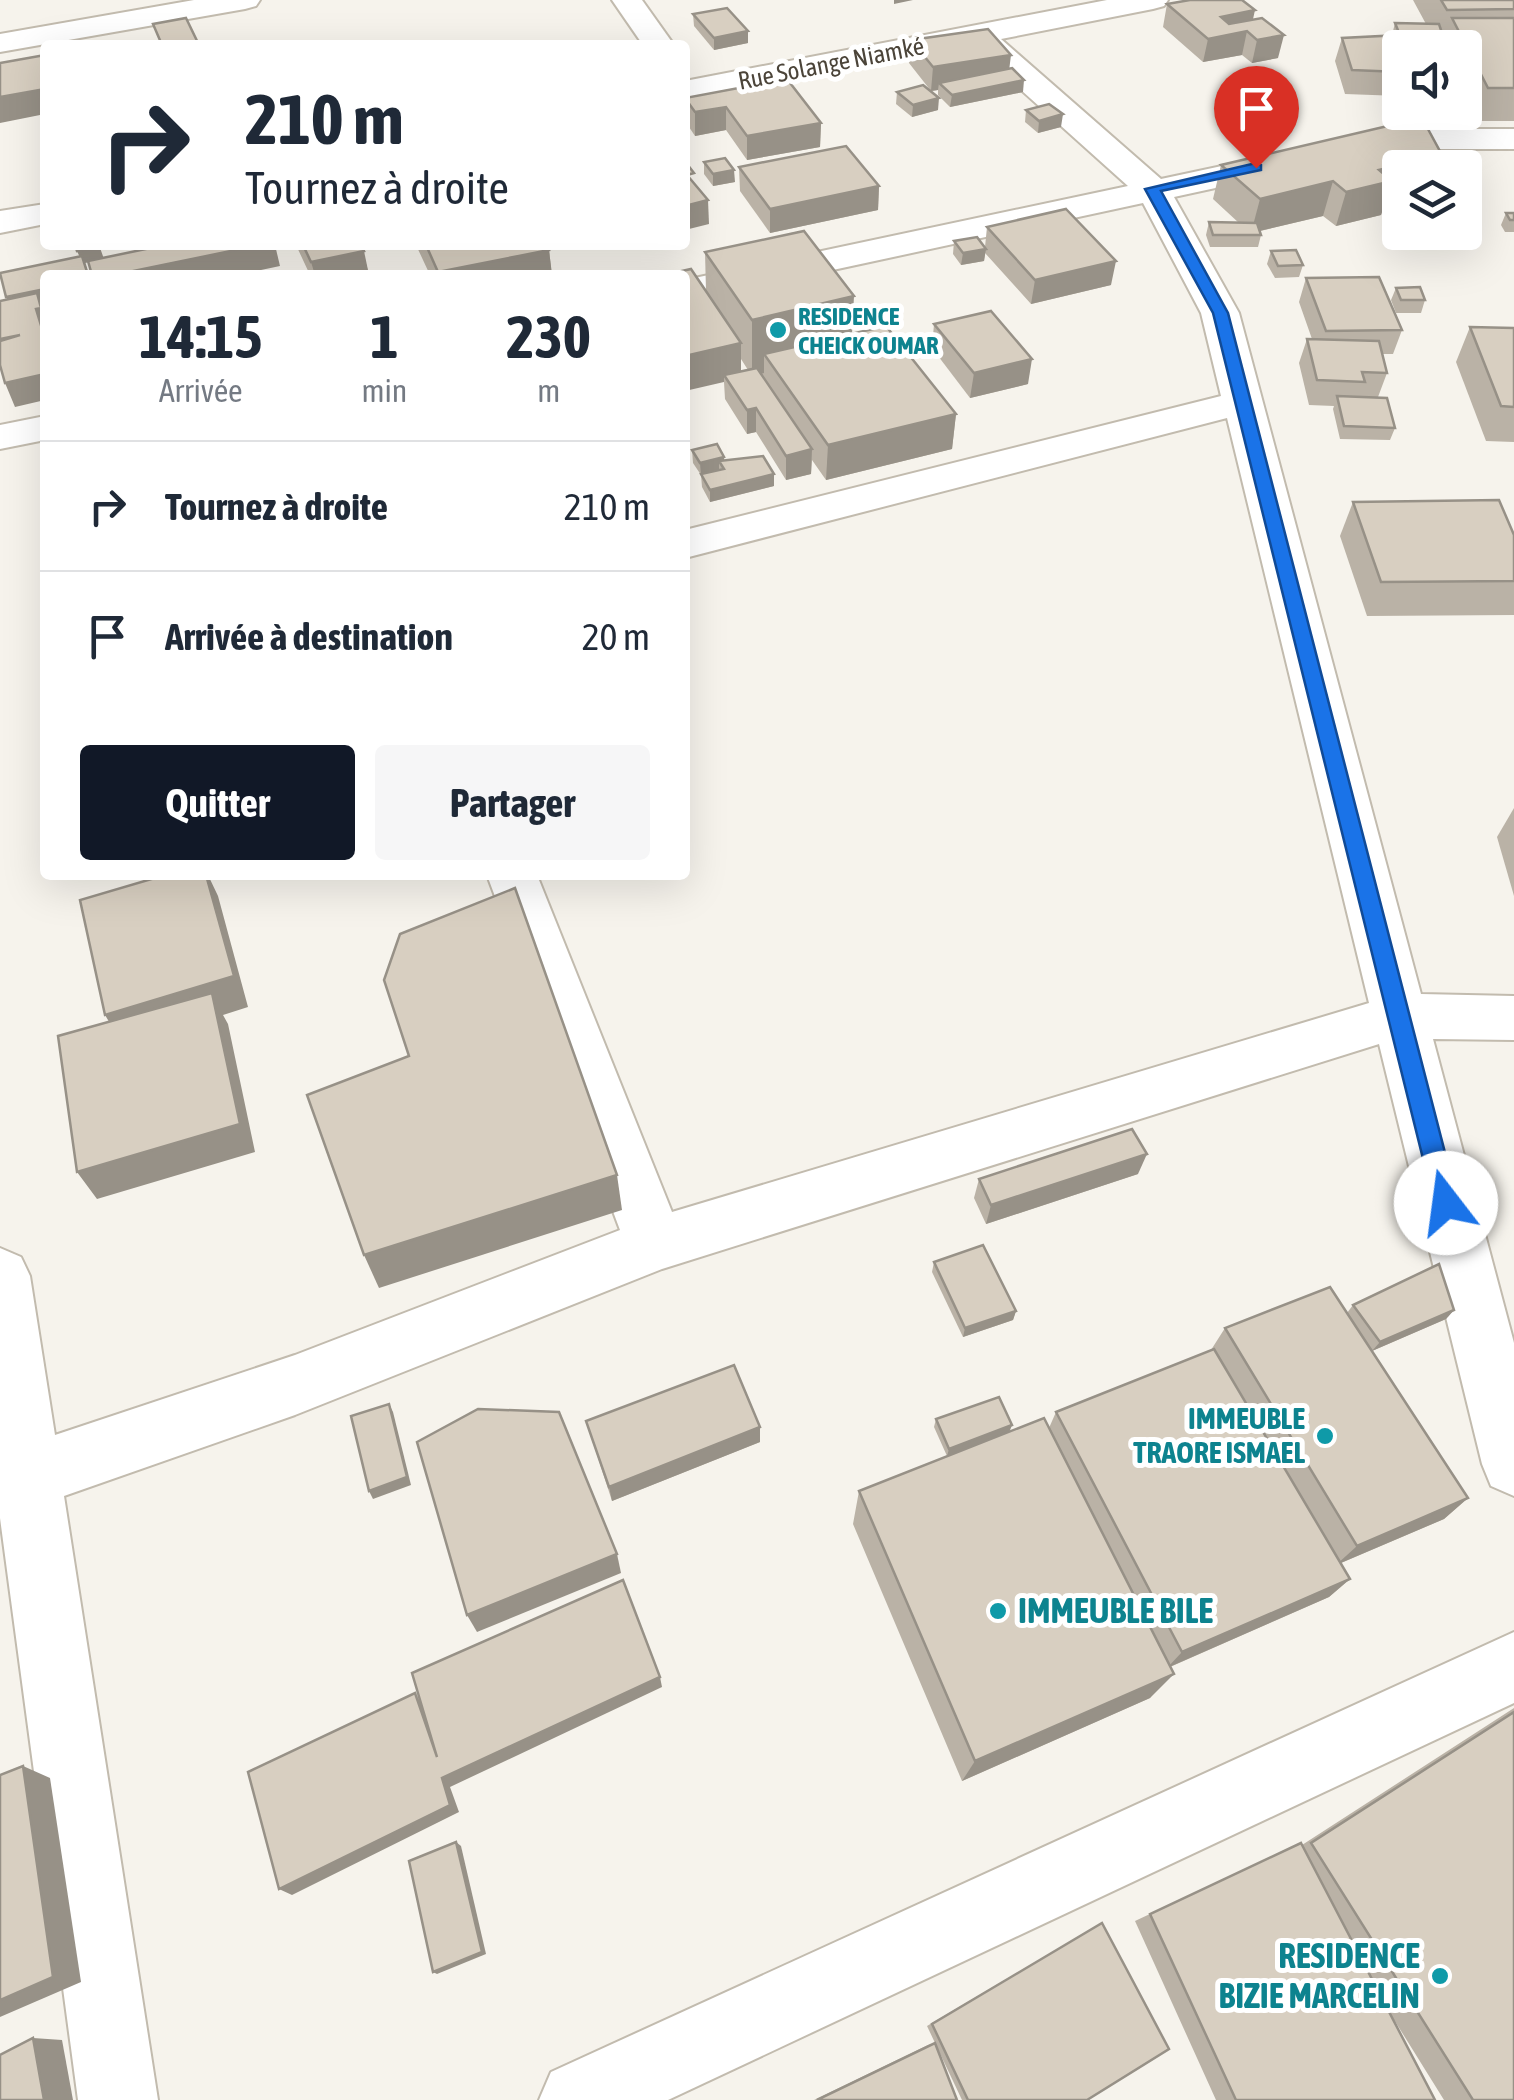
<!DOCTYPE html>
<html lang="fr">
<head>
<meta charset="utf-8">
<style>
	body { margin:0; font-family:"Asap Condensed",sans-serif; background:#f6f6f7; color:#1f2937; height:100vh; display:flex; flex-direction:column; font-size:38px; white-space:nowrap }
	* { box-sizing:border-box; margin:0 }
	p { font-size:32px; color:#747a83 }
	.icon { flex:none; width:55px; height:55px; fill:none; stroke:currentColor; stroke-width:2; stroke-linecap:round; stroke-linejoin:round }
	.map { position:relative; flex:1; overflow:hidden }
	.panel { position:absolute; left:40px; top:270px; width:650px; height:610px; display:flex; flex-direction:column; background:#fff; border-radius:10px; box-shadow:0 10px 40px #0002 }
	.panel>* { flex:none }
	.top-card { position:absolute; left:40px; top:40px; width:650px; height:210px; border-radius:10px; box-shadow:0 10px 40px #0002; background:#fff; color:#1f2937; overflow:hidden }
	.controls { position:absolute; left:1382px; top:30px; display:grid; gap:20px }
	.controls a { display:grid; place-items:center; width:100px; height:100px; border-radius:10px; background:#fff; box-shadow:0 10px 40px #0002; font-size:50px }
	.pin { position:absolute; display:grid; place-items:center; width:85px; height:85px; color:#fff; margin:-102px -42px; border-radius:50% 50% 50% 0; rotate:-45deg; box-shadow:0 0 10px #0007 }
	.pin .icon { rotate:45deg }
	.me { position:absolute; width:110px; margin:-55px; rotate:345deg; stroke-linejoin:round; filter:drop-shadow(0 0 8px #0008) }
	.turn { display:flex; align-items:center; gap:35px; height:210px; padding:0 40px; font-size:45px }
	.turn .icon { width:130px; height:130px; stroke-width:2.5 }
	.turn b { display:block; font-size:70px; line-height:85px }
	.eta { display:flex; justify-content:space-evenly; align-items:center; height:170px; text-align:center }
	.eta b { font-size:60px; font-weight:700; line-height:70px }
	.primary-button { display:flex; gap:20px; margin-top:auto; padding:20px 40px }
	.primary-button a { flex:1; height:115px; border-radius:10px; background:#111827; color:#fff; font-size:40px; font-weight:700; line-height:115px; text-align:center }
	.primary-button a+a { background:#f6f6f7; color:#1f2937 }
	ul { padding:0; list-style:none }
	li { display:flex; align-items:center; gap:30px; height:130px; padding:0 40px; border-top:2px solid #e0e1e3 }
	li div { flex:1 }
	li b { display:block; font-size:38px }
	li em { font-style:normal }
	.map>svg:first-child { display:block }
	.lines { fill:none; stroke-linecap:round; stroke-linejoin:round }
	.minor-casing { stroke:#c2bbae; stroke-width:4 }
	.minor { fill:#fff; fill-rule:evenodd }
	.wall { fill:#bab2a6; fill-rule:evenodd }
	.shaded-wall { fill:#979187 }
	.building { fill:#d8cfc1; stroke:#979187; stroke-width:2.5 }
	.route { fill:#1a73e8; stroke:#114b97; stroke-width:2.5 }
	.culture-dot { fill:#0f9aa8; stroke:#fff; stroke-width:4 }
	.labels { text-anchor:middle; stroke-width:10; stroke-linejoin:round; paint-order:stroke }
	.far-street-label { font-size:25px; fill:#4b4439; stroke:#fff }
	.far-culture-label { font-size:25px; font-weight:bold; fill:#0d838f; stroke:#fff; text-anchor:start }
	.culture-label { font-size:30px; font-weight:bold; fill:#0d838f; stroke:#fff; text-anchor:end }
	.near-culture-label { font-size:35px; font-weight:bold; fill:#0d838f; stroke:#fff; text-anchor:start }
</style>
</head>
<body>
<div class="map">
<svg width="1514" height="2100" viewBox="0 0 1514 2100">
	<rect width="100%" height="100%" fill="#f6f3ec"/>
	<g class="lines">
		<defs>
			<g id="minor">
				<polygon points="194,0 260,0 256,6 245,9 0,52 0,34"/>
				<polygon points="612,0 642,0 674,45 643,45"/>
				<polygon points="1107,0 1168,0 1164,6 1153,9 1001,39 1161,179 1395,129 1514,129 1514,149 1395,149 1174,197 1239,313 1421,994 1514,996 1514,1040 1433,1039 1514,1343 1514,1496 1491,1486 1482,1464 1379,1044 662,1269 295,1415 64,1496 158,2100 78,2100 0,1518 0,1248 21,1257 30,1276 55,1435 295,1355 620,1230 487,875 537,875 672,1212 1369,1003 1227,418 685,558 685,530 1221,396 1201,313 1143,203 685,302 685,280 1128,186 971,45 685,101 685,81"/>
				<polygon points="45,204 45,224 0,233 0,211"/>
				<polygon points="45,416 45,440 0,449 0,425"/>
				<polygon points="1514,1632 1514,1703 668,2100 539,2100 551,2072"/>
			</g>
		</defs>
		<use href="#minor" class="minor-casing"/>
		<use href="#minor" class="minor"/>
	</g>
	<g class="wall">
		<polygon points="1413,0 1514,0 1514,121 1476,121 1465,99 1465,48 1400,48 1400,96 1345,94 1335,61 1342,38 1392,35 1395,23 1426,24"/>
		<polygon points="1167,4 1253,20 1278,58 1252,63 1242,55 1203,62 1163,27"/>
		<polygon points="693,14 748,31 748,43 714,50 694,26"/>
		<polygon points="911,40 1010,68 1023,92 950,107 938,95 938,90 931,91 909,63"/>
		<polygon points="897,92 938,110 912,117 896,104"/>
		<polygon points="685,97 821,123 820,147 747,160 726,130 695,136 685,121"/>
		<polygon points="1026,110 1061,127 1038,133 1025,122"/>
		<polygon points="704,162 735,182 713,186 704,174"/>
		<polygon points="1221,165 1400,168 1400,197 1386,200 1381,215 1336,226 1323,216 1260,231 1261,235 1258,247 1210,247 1206,235 1209,222 1239,223 1213,199"/>
		<polygon points="739,167 879,186 878,210 770,233 740,191"/>
		<polygon points="1465,196 1474,204 1470,216 1465,215"/>
		<polygon points="1506,213 1514,213 1514,232 1505,232 1501,225"/>
		<polygon points="987,227 1111,285 1031,304 985,253 984,261 961,265 953,254 954,241 985,247"/>
		<polygon points="296,245 375,245 362,248 369,275 310,275"/>
		<polygon points="416,245 547,245 549,250 552,275 430,275"/>
		<polygon points="1271,251 1303,265 1299,277 1275,278 1267,264"/>
		<path d="M705,252L852,333L956,414L952,449L826,480L812,460L811,474L786,480L756,432L747,434L725,399L724,382L706,291ZM741,359L748,370L741,371Z"/>
		<polygon points="1306,278 1402,330 1393,354 1382,354 1387,373 1378,397 1395,428 1390,440 1340,439 1333,409 1334,406 1309,405 1299,363 1307,339 1312,339 1299,302"/>
		<polygon points="1396,288 1425,300 1421,313 1396,313 1391,300"/>
		<polygon points="934,324 1028,384 970,398 932,348"/>
		<polygon points="1470,327 1514,328 1514,442 1486,441 1456,362"/>
		<polygon points="692,450 724,457 724,460 774,486 710,502 702,487 701,475 693,463"/>
		<polygon points="1353,502 1514,535 1514,615 1367,616 1340,536"/>
		<polygon points="1514,808 1514,896 1497,837"/>
		<polygon points="1138,1174 986,1224 974,1198 979,1179"/>
		<polygon points="934,1262 1016,1311 1013,1320 963,1337 932,1272"/>
		<polygon points="1353,1305 1454,1310 1446,1319 1372,1351 1468,1498 1444,1519 1341,1563 1350,1579 1329,1597 1170,1667 1150,1698 962,1781 853,1524 859,1491 947,1456 934,1427 936,1419 1009,1432 1049,1428 1056,1412 1211,1350 1225,1328 1347,1313"/>
		<polygon points="586,1421 760,1427 760,1442 612,1501"/>
		<polygon points="1514,1708 1514,2100 1444,2100 1388,2010 1435,2100 1216,2100 1135,1921 1301,1843 1302,1845"/>
		<polygon points="1102,1923 1087,2100 962,2100 927,2026"/>
		<polygon points="935,2043 957,2100 814,2100 928,2045"/>
	</g>
	<g class="shaded-wall">
		<polygon points="894,0 913,0 894,4"/>
		<polygon points="1255,10 1250,33 1247,31 1242,55 1203,62 1208,39 1221,17"/>
		<polygon points="748,31 748,43 714,50 714,38"/>
		<polygon points="1284,35 1278,58 1252,63 1257,40"/>
		<polygon points="1011,55 1008,79 939,83 938,90 931,91 933,67"/>
		<polygon points="1024,80 1023,92 950,107 952,95"/>
		<polygon points="45,89 45,114 0,123 0,97"/>
		<polygon points="939,98 938,110 912,117 913,105"/>
		<polygon points="726,107 726,130 695,136 695,112"/>
		<polygon points="1063,114 1061,127 1038,133 1039,121"/>
		<polygon points="821,123 820,147 747,160 747,136"/>
		<polygon points="1442,155 1438,168 1400,168 1400,197 1386,200 1381,215 1336,226 1346,192 1379,170"/>
		<polygon points="734,170 735,182 713,186 713,174"/>
		<polygon points="1333,181 1323,216 1251,233 1260,199"/>
		<polygon points="879,186 878,210 770,233 770,209"/>
		<polygon points="708,200 709,224 685,230 685,206"/>
		<polygon points="99,245 104,259 85,263 89,275 88,275 77,251"/>
		<polygon points="260,245 275,245 280,266 238,275 114,275"/>
		<polygon points="986,249 984,261 961,265 963,253"/>
		<polygon points="549,250 552,275 439,275 438,272"/>
		<polygon points="364,251 369,275 315,275 311,262"/>
		<polygon points="1116,261 1111,285 1031,304 1035,280"/>
		<polygon points="45,289 45,337 16,321 6,297"/>
		<polygon points="854,296 851,353 764,354 764,373 752,376 752,320"/>
		<polygon points="741,343 741,378 724,375 724,382 685,391 685,356"/>
		<polygon points="1032,359 1028,384 970,398 974,373"/>
		<polygon points="45,374 45,400 15,407 5,383"/>
		<polygon points="756,408 756,432 747,434 747,410"/>
		<polygon points="956,414 952,449 826,480 828,445"/>
		<polygon points="812,449 811,474 786,480 786,456"/>
		<polygon points="724,457 725,469 719,461 719,470 701,475 700,463"/>
		<polygon points="774,474 774,486 710,502 710,490"/>
		<polygon points="206,875 208,875 218,896 248,1007 223,1015 228,1024 255,1152 97,1199 77,1172 123,1045 105,1015"/>
		<polygon points="1147,1154 1138,1174 986,1224 991,1205"/>
		<polygon points="617,1175 622,1210 379,1288 364,1255"/>
		<polygon points="1454,1310 1446,1319 1372,1351 1380,1342"/>
		<polygon points="1016,1311 1013,1320 963,1337 965,1328"/>
		<polygon points="389,1404 393,1412 411,1485 373,1499 369,1491"/>
		<polygon points="1012,1425 1009,1433 947,1456 949,1449"/>
		<polygon points="760,1427 760,1442 612,1501 609,1487"/>
		<polygon points="1468,1498 1444,1519 1336,1565 1357,1546"/>
		<polygon points="617,1554 621,1573 477,1632 467,1615"/>
		<polygon points="1350,1579 1329,1597 1167,1668 1182,1652"/>
		<polygon points="1174,1674 1150,1698 962,1781 975,1761"/>
		<polygon points="660,1677 662,1687 450,1787 459,1812 292,1895 279,1889 442,1778"/>
		<polygon points="23,1766 50,1778 81,1982 0,2017 0,2000"/>
		<polygon points="456,1842 461,1846 486,1954 437,1974 433,1972"/>
		<polygon points="33,2038 62,2040 73,2100 44,2100"/>
	</g>
	<g class="building">
		<polygon points="1190,0 1242,0 1255,10 1221,17 1229,24 1262,18 1284,35 1257,40 1247,31 1208,39 1167,4"/>
		<polygon points="1441,0 1514,0 1514,9 1447,10"/>
		<polygon points="727,8 748,31 714,38 693,14"/>
		<polygon points="186,18 199,45 162,45 153,24"/>
		<polygon points="1452,18 1514,18 1514,88 1488,88"/>
		<polygon points="1395,23 1439,24 1447,48 1400,48 1400,72 1352,70 1342,38 1400,35"/>
		<polygon points="988,29 1011,55 933,67 911,40"/>
		<polygon points="45,55 45,89 0,97 0,63"/>
		<polygon points="1012,68 1024,80 952,95 939,83"/>
		<polygon points="787,79 821,123 747,136 726,107 695,112 685,98"/>
		<polygon points="923,85 939,98 913,105 897,92"/>
		<polygon points="1049,104 1063,114 1039,121 1026,110"/>
		<polygon points="1422,118 1442,155 1379,170 1392,181 1346,192 1333,181 1260,199 1221,165"/>
		<polygon points="846,146 879,186 770,209 739,167"/>
		<polygon points="725,158 734,170 713,174 704,162"/>
		<polygon points="687,164 694,173 687,175 708,200 685,206 685,165"/>
		<polygon points="1465,196 1473,197 1474,204 1465,203"/>
		<polygon points="1066,209 1116,261 1035,280 987,227"/>
		<polygon points="1506,213 1514,213 1514,220 1510,220"/>
		<polygon points="1209,222 1257,223 1261,235 1213,235"/>
		<polygon points="804,231 854,296 752,320 705,252"/>
		<polygon points="977,237 986,249 963,253 954,241"/>
		<polygon points="75,245 99,245 99,247 77,251"/>
		<polygon points="165,245 260,245 114,275 92,275 88,261"/>
		<polygon points="303,245 361,245 364,251 311,262"/>
		<polygon points="426,245 547,245 549,250 438,272"/>
		<polygon points="1296,250 1303,265 1278,266 1271,251"/>
		<polygon points="82,256 88,275 45,275 45,289 6,297 0,273"/>
		<polygon points="691,269 741,343 685,356 685,275 664,275"/>
		<polygon points="1379,277 1402,330 1326,331 1306,278"/>
		<polygon points="1420,287 1425,300 1401,300 1396,288"/>
		<polygon points="37,293 41,308 36,309 43,332 45,331 45,374 5,383 0,365 0,341 20,335 0,339 0,301"/>
		<polygon points="991,311 1032,359 974,373 934,324"/>
		<polygon points="886,326 956,414 828,445 764,354"/>
		<polygon points="1470,327 1514,328 1514,407 1501,406"/>
		<polygon points="1307,339 1379,341 1387,373 1362,372 1365,382 1317,380"/>
		<polygon points="757,368 812,449 786,456 756,408 747,410 724,375"/>
		<polygon points="1337,396 1387,398 1395,428 1344,426"/>
		<polygon points="717,444 724,457 700,463 692,450"/>
		<polygon points="763,456 774,474 710,490 701,474 724,469 719,461"/>
		<polygon points="1499,500 1514,535 1514,581 1381,582 1353,502"/>
		<polygon points="165,875 206,875 234,976 105,1015 80,900"/>
		<polygon points="515,888 617,1175 364,1255 307,1095 409,1056 384,980 400,934"/>
		<polygon points="212,993 240,1124 77,1172 58,1036"/>
		<polygon points="1132,1129 1147,1154 991,1205 979,1179"/>
		<polygon points="983,1245 1016,1311 965,1328 934,1262"/>
		<polygon points="1439,1264 1454,1310 1380,1342 1353,1305"/>
		<polygon points="1330,1287 1468,1498 1357,1546 1225,1328"/>
		<polygon points="1214,1349 1350,1579 1182,1652 1056,1412"/>
		<polygon points="734,1365 760,1427 609,1487 586,1421"/>
		<polygon points="999,1397 1012,1425 949,1449 936,1419"/>
		<polygon points="389,1404 407,1477 369,1491 351,1416"/>
		<polygon points="478,1409 559,1412 617,1554 467,1615 417,1442"/>
		<polygon points="1044,1418 1174,1674 975,1761 859,1491"/>
		<polygon points="623,1580 660,1677 442,1778 450,1805 279,1889 248,1772 415,1693 437,1757 412,1673"/>
		<polygon points="1514,1712 1514,2100 1473,2100 1311,1843"/>
		<polygon points="23,1766 53,1977 0,2000 0,1775"/>
		<polygon points="456,1842 482,1952 433,1972 409,1861"/>
		<polygon points="1301,1843 1435,2100 1236,2100 1150,1914"/>
		<polygon points="1102,1923 1169,2049 1087,2100 968,2100 932,2024"/>
		<polygon points="33,2038 44,2100 0,2100 0,2055"/>
		<polygon points="935,2043 957,2100 817,2100"/>
	</g>
	<polygon class="route" points="1256,163 1261,165 1261,170 1161,191 1228,313 1458,1203 1455,1210 1446,1213 1438,1210 1434,1203 1213,313 1145,189"/>
	<g class="culture-dot">
		<circle cx="778" cy="330" r="10"/>
		<circle cx="1325" cy="1436" r="10"/>
		<circle cx="998" cy="1611" r="10"/>
		<circle cx="1440" cy="1976" r="10"/>
	</g>
	<g class="labels">
		<g class="far-street-label">
			<text transform="translate(831 63) rotate(-11)" y="9">Rue Solange Niamké</text>
		</g>
		<g class="far-culture-label">
			<text x="798" y="325">RESIDENCE<tspan x="798" dy="29">CHEICK OUMAR</tspan></text>
		</g>
		<g class="culture-label">
			<text x="1305" y="1429">IMMEUBLE<tspan x="1305" dy="34">TRAORE ISMAEL</tspan></text>
		</g>
		<g class="near-culture-label">
			<text x="1018" y="1623">IMMEUBLE BILE</text>
			<text x="1420" y="1968" text-anchor="end">RESIDENCE<tspan x="1420" dy="40">BIZIE MARCELIN</tspan></text>
		</g>
	</g>
</svg>
<div class="controls">
<a><svg class="icon" aria-label="sound" viewBox="0 0 24 24"><path d="M4 9h4l5-4v14l-5-4H4zM17 9q2 3 0 6"/></svg></a>
<a><svg class="icon" aria-label="layers" viewBox="0 0 24 24"><path d="M12 4l9 5-9 5-9-5zM3 14l9 5 9-5"/></svg></a>
</div>
<div class="pin" style="left:1256px;top:168px;background:#d93025"><svg class="icon" aria-label="arrive" viewBox="0 0 24 24"><path d="M6 21V4h12l-3 4 3 4H6"/></svg></div>
<svg class="me" style="left:1446px;top:1203px" viewBox="-20 -20 40 40"><circle r="19" fill="#fff"/><path d="M0-13L10 11 0 6-10 11z" fill="#1a73e8"/></svg>
<div class="top-card">
<div class="turn"><svg class="icon" aria-label="right" viewBox="0 0 24 24"><path d="M7 20v-9h11M14 6l5 5-5 5"/></svg><div><b>210 m</b>Tournez à droite</div></div>
</div>
<section class="panel">
<div class="eta">
<div><b>14:15</b><p>Arrivée</p></div>
<div><b>1</b><p>min</p></div>
<div><b>230</b><p>m</p></div>
</div>
<ul>
<li><svg class="icon" aria-label="right" viewBox="0 0 24 24"><path d="M7 20v-9h11M14 6l5 5-5 5"/></svg><div><b>Tournez à droite</b></div><em>210 m</em></li>
<li><svg class="icon" aria-label="arrive" viewBox="0 0 24 24"><path d="M6 21V4h12l-3 4 3 4H6"/></svg><div><b>Arrivée à destination</b></div><em>20 m</em></li>
</ul>
<div class="primary-button"><a>Quitter</a><a>Partager</a></div>
</section>
</div>
</body>
</html>
